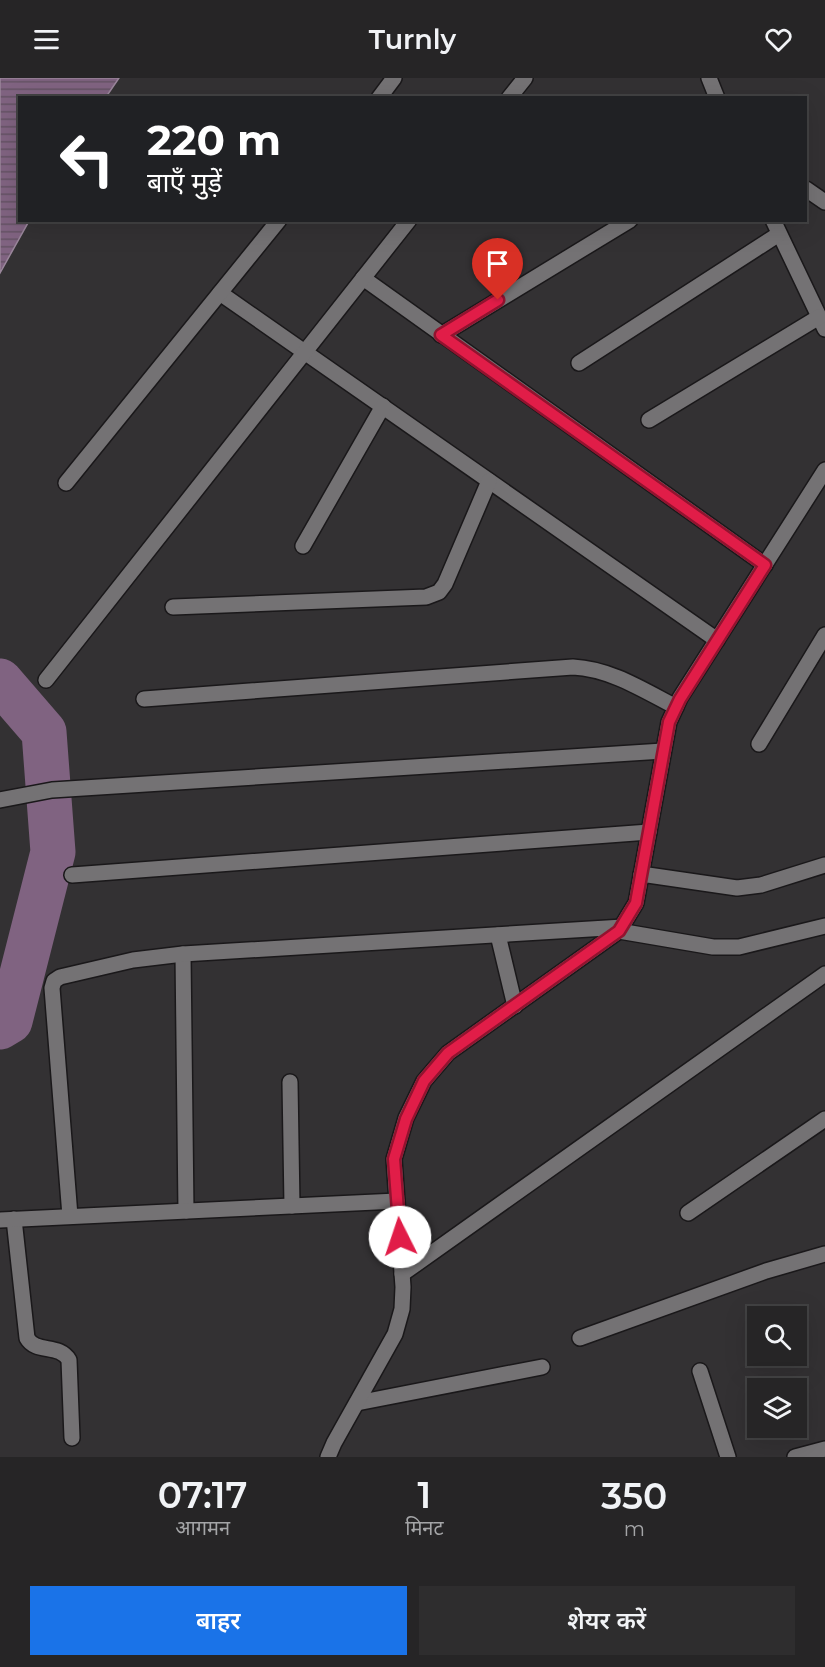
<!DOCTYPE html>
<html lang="hi">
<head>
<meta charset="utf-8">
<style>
	body { margin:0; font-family:Montserrat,"Noto Sans Devanagari",sans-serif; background:#2e2d2e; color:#f1f3f6; height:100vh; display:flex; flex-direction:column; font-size:22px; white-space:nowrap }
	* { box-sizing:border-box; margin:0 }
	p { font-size:20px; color:#a4a5a7 }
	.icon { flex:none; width:33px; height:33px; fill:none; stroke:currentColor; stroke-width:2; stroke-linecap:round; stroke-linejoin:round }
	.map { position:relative; height:1379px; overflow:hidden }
	.sheet { display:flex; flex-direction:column; background:#262526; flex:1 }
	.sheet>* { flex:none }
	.guide { position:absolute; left:18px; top:18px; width:789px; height:126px; border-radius:0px; box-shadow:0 6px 24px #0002,0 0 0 2px #424243; background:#202124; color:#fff; overflow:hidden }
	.buttons { position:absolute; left:747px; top:1228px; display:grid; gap:12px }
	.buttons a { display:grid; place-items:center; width:60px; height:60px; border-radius:0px; background:#262526; box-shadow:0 6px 24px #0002,0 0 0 2px #424243; font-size:30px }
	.pin { position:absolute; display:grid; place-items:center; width:51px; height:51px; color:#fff; margin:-62px -26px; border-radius:50% 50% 50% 0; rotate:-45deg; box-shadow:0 0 6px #0007 }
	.pin .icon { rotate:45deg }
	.me { position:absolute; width:66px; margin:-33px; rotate:356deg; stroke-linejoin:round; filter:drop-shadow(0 0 4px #0008) }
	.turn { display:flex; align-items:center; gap:21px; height:126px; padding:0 30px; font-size:27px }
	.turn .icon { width:78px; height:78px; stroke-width:2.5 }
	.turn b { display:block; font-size:42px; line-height:51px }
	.eta { display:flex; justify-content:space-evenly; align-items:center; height:102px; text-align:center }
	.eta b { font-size:36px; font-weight:600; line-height:42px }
	.action { display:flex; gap:12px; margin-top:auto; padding:12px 30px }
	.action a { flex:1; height:69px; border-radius:0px; background:#1a73e8; color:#fff; font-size:24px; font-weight:600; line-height:69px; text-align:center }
	.action a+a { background:#2e2d2e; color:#f1f3f6 }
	header { display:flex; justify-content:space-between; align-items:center; height:78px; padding:0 30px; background:#262526; font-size:27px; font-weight:600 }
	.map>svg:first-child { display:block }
	.water { fill:url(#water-rules); stroke:#9a869b; stroke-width:1.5 }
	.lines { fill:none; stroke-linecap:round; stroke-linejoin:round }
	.river { stroke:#806381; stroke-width:45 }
	.minor-casing { stroke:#1a181a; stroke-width:18 }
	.minor { stroke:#747274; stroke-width:15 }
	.route-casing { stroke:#92132f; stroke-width:15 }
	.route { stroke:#e11d48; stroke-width:10 }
</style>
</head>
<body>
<header><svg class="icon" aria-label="menu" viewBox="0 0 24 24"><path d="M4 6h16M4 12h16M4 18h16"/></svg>Turnly<svg class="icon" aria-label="heart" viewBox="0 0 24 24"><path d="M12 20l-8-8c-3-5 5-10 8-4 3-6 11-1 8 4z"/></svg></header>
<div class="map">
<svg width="825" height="1379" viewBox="0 0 825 1379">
	<defs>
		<pattern id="water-rules" width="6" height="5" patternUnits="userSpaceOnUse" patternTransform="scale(1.5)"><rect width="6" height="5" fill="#806381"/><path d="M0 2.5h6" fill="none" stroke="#645364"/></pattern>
	</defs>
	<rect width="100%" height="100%" fill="#333133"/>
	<polygon class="water" points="0,0 119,0 106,19 20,20 20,142 29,143 0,195"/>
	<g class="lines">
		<polyline class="river" points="0,603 44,654 53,774 10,943 0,949"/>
		<defs>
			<g id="minor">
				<polyline points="709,0 717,20"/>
				<polyline points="379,20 394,0"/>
				<polyline points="509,20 525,0"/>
				<polyline points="806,111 825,124"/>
				<polyline points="773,142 825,251"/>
				<polyline points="363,200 765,487"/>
				<polyline points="220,215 717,562"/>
				<polyline points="441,257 630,142"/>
				<polyline points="579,285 779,156"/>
				<polyline points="649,342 819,239"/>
				<polyline points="66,405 279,142"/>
				<polyline points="303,468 383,328"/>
				<polyline points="173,529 426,519 439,514 445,506 489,403"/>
				<polyline points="46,602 409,142"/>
				<path d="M144,621L573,589C611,591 643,612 676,629"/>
				<polyline points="759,666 825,557"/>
				<polyline points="0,722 52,712 663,673"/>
				<polyline points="641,796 737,810 761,807 825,787"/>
				<polyline points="72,797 649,754"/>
				<polyline points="619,853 713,869 739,869 825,848"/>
				<polyline points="498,857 515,928"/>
				<polyline points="183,876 186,1133"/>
				<polyline points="290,1004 292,1128"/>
				<polyline points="688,1135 825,1041"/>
				<polyline points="70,1138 52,910 54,903 60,899 133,882 183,876 623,849"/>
				<path d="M14,1141L27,1260C36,1276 59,1265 69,1282L72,1360"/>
				<polyline points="0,1142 397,1123"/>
				<polyline points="402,1196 825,896"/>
				<polyline points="580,1260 766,1193 825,1176"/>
				<polyline points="700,1293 728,1379"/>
				<polyline points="357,1325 542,1289"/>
				<polyline points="328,1379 334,1365 395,1256 402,1231 403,1209 394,1081 406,1040 424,1003 448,975 619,853 636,825 669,644 680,620 825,392"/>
				<polyline points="795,1379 825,1371"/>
			</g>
		</defs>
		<use href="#minor" class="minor-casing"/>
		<use href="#minor" class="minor"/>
	</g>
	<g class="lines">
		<defs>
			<polyline id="route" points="400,1159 394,1081 406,1041 424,1003 448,975 619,853 636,825 669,644 680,621 765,487 441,257 498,222"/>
		</defs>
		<use href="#route" class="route-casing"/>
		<use href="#route" class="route"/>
	</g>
</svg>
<div class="buttons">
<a><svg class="icon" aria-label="search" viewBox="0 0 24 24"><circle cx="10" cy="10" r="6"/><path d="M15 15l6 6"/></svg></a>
<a><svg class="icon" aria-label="layers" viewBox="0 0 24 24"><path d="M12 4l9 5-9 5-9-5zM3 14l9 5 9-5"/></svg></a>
</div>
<div class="pin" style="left:498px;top:222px;background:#d93025"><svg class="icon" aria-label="arrive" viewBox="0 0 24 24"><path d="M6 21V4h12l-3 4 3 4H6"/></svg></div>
<svg class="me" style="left:400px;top:1159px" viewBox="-20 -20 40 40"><circle r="19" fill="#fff"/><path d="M0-13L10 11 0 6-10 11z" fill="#e11d48"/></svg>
<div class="guide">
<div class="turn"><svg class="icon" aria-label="left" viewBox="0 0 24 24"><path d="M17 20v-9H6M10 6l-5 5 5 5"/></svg><div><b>220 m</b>बाएँ मुड़ें</div></div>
</div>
</div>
<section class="sheet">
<div class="eta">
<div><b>07:17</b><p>आगमन</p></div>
<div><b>1</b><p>मिनट</p></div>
<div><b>350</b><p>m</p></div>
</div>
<div class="action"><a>बाहर</a><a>शेयर करें</a></div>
</section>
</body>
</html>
